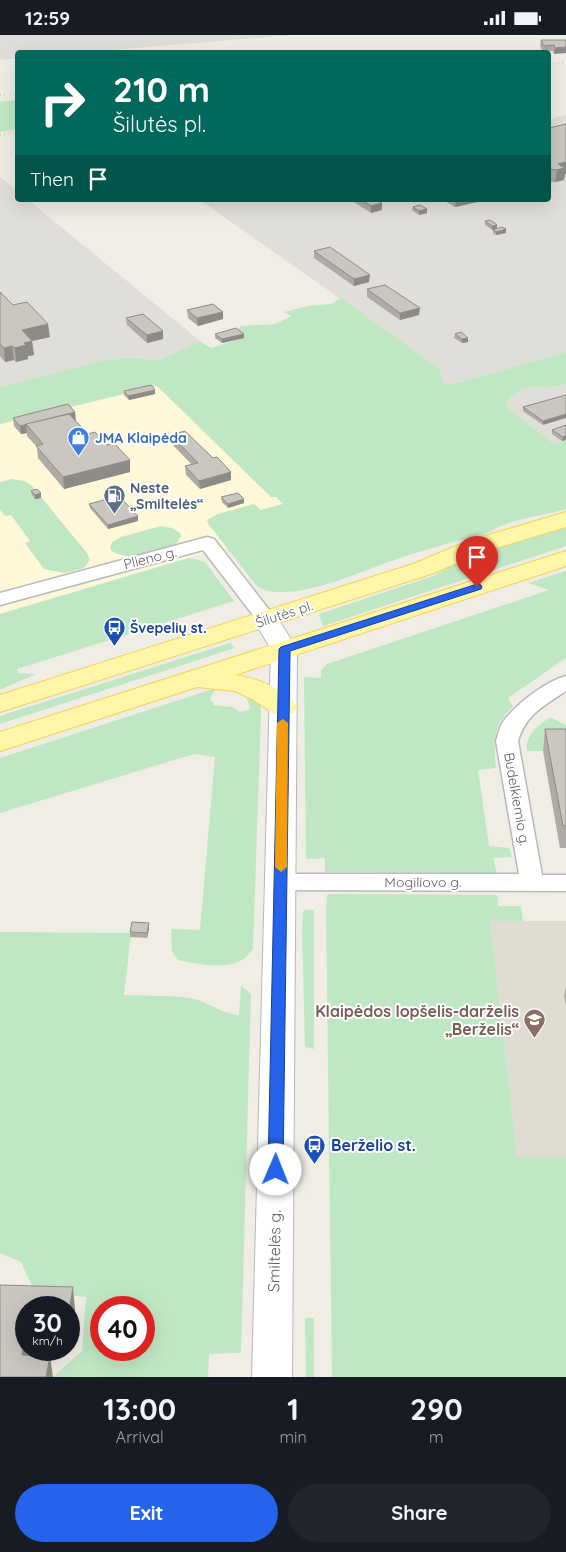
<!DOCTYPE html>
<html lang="en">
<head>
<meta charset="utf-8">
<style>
	body { margin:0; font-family:Quicksand,sans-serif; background:#20242c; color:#f1f3f6; height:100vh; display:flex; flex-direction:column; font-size:19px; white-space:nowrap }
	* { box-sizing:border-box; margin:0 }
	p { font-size:16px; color:#9ea1a6 }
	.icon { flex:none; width:28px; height:28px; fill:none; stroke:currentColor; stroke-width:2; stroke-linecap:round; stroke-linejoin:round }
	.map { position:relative; height:1342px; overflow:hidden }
	.details { display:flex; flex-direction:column; background:#171b24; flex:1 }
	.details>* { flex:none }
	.banner { position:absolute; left:15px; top:15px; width:536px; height:152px; border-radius:5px; box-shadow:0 5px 20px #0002; background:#00695c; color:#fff; overflow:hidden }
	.speed { position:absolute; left:15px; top:1261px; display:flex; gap:10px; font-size:25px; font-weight:700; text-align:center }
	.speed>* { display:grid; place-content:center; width:65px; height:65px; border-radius:50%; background:#171b24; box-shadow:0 5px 20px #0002; line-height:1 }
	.speed small { font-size:12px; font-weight:400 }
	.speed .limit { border:8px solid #d22; background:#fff; color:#111 }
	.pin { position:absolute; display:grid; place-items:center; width:42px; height:42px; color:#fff; margin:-51px -21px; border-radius:50% 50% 50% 0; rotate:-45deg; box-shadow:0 0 5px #0007 }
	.pin .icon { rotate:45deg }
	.me { position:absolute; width:55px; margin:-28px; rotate:1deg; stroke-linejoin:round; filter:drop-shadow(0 0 4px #0008) }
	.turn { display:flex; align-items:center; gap:18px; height:105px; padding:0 15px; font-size:22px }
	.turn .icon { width:65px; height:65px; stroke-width:2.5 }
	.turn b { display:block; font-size:35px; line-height:42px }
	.then { display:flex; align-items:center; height:48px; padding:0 15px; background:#0003; gap:10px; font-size:19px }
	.eta { display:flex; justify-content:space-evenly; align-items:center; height:85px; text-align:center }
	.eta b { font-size:30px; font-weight:700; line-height:35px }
	.action { display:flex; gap:10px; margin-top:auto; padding:10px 15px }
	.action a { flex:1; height:58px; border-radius:30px; background:#2563eb; color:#fff; font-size:20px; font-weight:700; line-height:58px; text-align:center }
	.action a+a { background:#20242c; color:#f1f3f6 }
	.status { display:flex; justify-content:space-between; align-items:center; height:35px; padding:0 25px; background:#171b24; direction:ltr }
	.status svg { height:14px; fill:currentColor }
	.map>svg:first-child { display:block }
	.commercial { fill:#fef8d9 }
	.industrial { fill:#e0ded8 }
	.education { fill:#dfdcd2 }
	.green { fill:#c0e7c3; fill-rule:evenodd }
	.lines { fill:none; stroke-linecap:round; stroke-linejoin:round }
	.minor-casing { stroke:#b6b9be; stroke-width:3 }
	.tertiary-casing { stroke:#b6b9be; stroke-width:2 }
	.primary-casing { stroke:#f3d358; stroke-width:2 }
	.minor { fill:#fff; fill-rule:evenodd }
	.tertiary { fill:#fff; fill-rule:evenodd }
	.primary { fill:#fff7a8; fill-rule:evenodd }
	.rail { stroke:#b5b6b6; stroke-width:2; stroke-dasharray:0.5 4; stroke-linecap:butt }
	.wall { fill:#aeaba6 }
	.shaded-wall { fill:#8d8b87 }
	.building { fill:#cac7c1; stroke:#8d8b87 }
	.route { fill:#2563eb; stroke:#184099 }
	.slow { fill:#f59e0b }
	.labels { text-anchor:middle; stroke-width:4; stroke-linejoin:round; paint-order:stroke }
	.shop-label { font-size:14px; font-weight:bold; fill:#366cbe; stroke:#fff; text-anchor:start }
	.service-label { font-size:14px; font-weight:bold; fill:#4e5e75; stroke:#fff; text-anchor:start }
	.street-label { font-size:14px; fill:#5c5f65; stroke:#fff }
	.transit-label { font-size:14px; font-weight:bold; fill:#164399; stroke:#fff; text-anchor:start }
	.near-education-label { font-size:16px; font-weight:bold; fill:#785e54; stroke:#fff; text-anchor:end }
	.near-transit-label { font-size:16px; font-weight:bold; fill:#164399; stroke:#fff; text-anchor:start }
	.near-street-label { font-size:16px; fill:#5c5f65; stroke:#fff }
</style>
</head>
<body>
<div class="status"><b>12:59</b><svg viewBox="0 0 49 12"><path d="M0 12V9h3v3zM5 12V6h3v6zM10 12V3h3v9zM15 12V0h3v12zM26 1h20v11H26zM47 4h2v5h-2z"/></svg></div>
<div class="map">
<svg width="566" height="1342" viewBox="0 0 566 1342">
	<rect width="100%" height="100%" fill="#efede4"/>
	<polygon class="commercial" points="157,351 271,462 276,462 283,469 209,490 228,513 182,524 0,579 0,389"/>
	<g class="industrial">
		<polygon points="0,0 293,0 87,17 18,18 17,23 0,25"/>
		<polygon points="566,80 566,317 458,348 446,349 441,345 440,334 200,165 549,165 549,84"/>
		<polygon points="0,142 17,156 18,165 28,165 200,306 159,325 125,323 101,326 0,352"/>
		<polygon points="566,349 566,405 554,409 508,373 507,367 518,355 526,351 556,353"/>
	</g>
	<polygon class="education" points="490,886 566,886 566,1122 517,1123"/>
	<g class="green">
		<polygon points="17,65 17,94 0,97 0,67"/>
		<path d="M339,264H342L440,334L442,345L446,349L458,348L566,317V349C540,360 528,340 507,367L508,373L554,409L566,405V474C541,482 510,483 490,497C457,506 423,515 391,526C360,537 284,572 256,550L209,490L207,485L218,479L254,469L261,475L283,469L276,462H271L157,351L0,389V352L101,326L125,323L159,325L200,306L211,313L243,303L236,297L241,291L275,289L291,281L284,277L309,271L331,269Z"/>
		<polygon points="12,444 25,446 32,451 87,518 90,525 84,533 65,538 44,534 25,508 30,506 11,480 5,481 0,475 0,447"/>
		<polygon points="566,490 566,511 323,591 319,579 433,541 477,517"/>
		<path d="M161,491L172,493L180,498L181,501L177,508C160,516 124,529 110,514L112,507L121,502Z"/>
		<polygon points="189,523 205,527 234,566 17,634 19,638 36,639 0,655 0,579"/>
		<path d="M566,536V623L508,663L513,671C493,691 493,706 496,733L478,735L489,811L509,813L512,822L493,823L497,838L325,837V823L306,824L304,642L321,643V635L327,629L549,555L528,548Z"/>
		<polygon points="230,608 235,613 0,689 0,681"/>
		<path d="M216,653L210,663L214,670L233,672L240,677L251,674L247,664L250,656L260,662L261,678L253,914C251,916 248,921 245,923C228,936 197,929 178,925L172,917L171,894L200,895L215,722L194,719L0,778V723Z"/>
		<path d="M550,682L566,690V716H527C525,700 538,691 550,682Z"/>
		<polygon points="331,859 497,860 498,871 521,871 523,886 490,886 517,1122 566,1122 566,1342 332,1342 326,876 327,860"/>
		<polygon points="305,875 314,875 314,1014 305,1012 302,894 303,877"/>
		<path d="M0,897L131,898L124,960C144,961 178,960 195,964C211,969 223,979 239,980L241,951L251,959L241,1318L209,1319L208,1342H53L82,1316L86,1262L43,1258L31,1249L21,1227L0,1218ZM101,1272H144V1315H101Z"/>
		<polygon points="305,1283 314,1283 314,1342 306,1342"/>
	</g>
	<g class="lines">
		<defs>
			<g id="minor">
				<polygon points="207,502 214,504 273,580 276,584 273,588 266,590 259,588 203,515 0,570 0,558"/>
				<path d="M566,641V656C544,671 526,679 518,706L542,840H566V856L281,855L273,853L269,847L273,841L281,839H519L496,706C498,700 499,693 503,687C515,670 546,646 566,641Z"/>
			</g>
			<polygon id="tertiary" points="266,576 275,579 297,614 292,1342 252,1342 271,614 253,584 257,579"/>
			<g id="primary">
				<polygon points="566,477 566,492 486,516 431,539 0,677 0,660 413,529 468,506"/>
				<path d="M566,516V531L235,640C256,643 284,653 297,672L293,678L283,680L273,678L254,665L235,656L197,652L0,716V697Z"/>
			</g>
		</defs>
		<use href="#minor" class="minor-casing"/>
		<use href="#tertiary" class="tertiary-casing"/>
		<use href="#primary" class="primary-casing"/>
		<use href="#minor" class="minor"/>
		<use href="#tertiary" class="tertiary"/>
		<use href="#primary" class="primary"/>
		<g class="rail">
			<polyline points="549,29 566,28"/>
			<polyline points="0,60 18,59"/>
			<polyline points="0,100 18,96"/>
		</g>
	</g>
	<g class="wall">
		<polygon points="541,5 566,5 554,19 553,16 543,17 540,11"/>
		<polygon points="566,89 566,139 565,139 564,145 555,147 549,147 549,93"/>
		<polygon points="351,165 377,165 382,168 382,175 371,178"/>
		<polygon points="443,165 486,165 455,172"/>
		<polygon points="413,172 427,174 427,178 419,180 412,175"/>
		<polygon points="485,186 497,193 492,195 485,190"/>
		<polygon points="493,195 506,198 496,200 493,199"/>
		<polygon points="314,216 369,247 354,251 314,223"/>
		<polygon points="367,254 419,280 400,285 367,262"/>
		<polygon points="0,257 13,270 50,302 32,306 34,320 28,321 28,324 16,327 14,325 5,327 0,321"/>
		<polygon points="187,275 223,277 223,284 198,291 188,283"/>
		<polygon points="126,283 163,304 147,308 127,290"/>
		<polygon points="215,299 244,299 244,303 222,308 215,303"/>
		<polygon points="455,299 468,307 462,308 454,303"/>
		<polygon points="124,356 155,359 129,365 124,360"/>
		<polygon points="566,360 543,390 523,376 523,372"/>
		<polygon points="13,383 76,385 75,385 88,399 130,437 64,454 38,423 37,412 27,401 27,398 21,399 14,391"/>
		<polygon points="566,390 566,405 562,406 552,399 552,395"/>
		<polygon points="171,400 213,423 231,437 231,445 200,454 186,440 185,431 192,430 171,408"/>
		<polygon points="31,456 41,458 41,463 35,464 32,460"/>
		<polygon points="221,462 244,468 228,473 222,467"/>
		<polygon points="89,469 138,486 108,494 90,473"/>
		<polygon points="545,694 566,694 566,813 560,813 543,716"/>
		<polygon points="149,893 147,903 130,902 130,897"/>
		<polygon points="566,951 566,971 564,961"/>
		<polygon points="0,1250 75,1275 72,1298 69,1298 69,1272 26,1272 26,1315 30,1315 29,1320 0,1342"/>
	</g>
	<g class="shaded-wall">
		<polygon points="566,12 566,18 554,19 555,13"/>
		<polygon points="566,127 566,139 565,139 564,145 555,147 558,129"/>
		<polygon points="456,165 486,165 455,172"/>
		<polygon points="382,168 382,175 371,178 371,171"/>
		<polygon points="427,174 427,178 419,180 419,176"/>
		<polygon points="497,190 497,193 492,195 492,191"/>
		<polygon points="506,194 506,198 496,200 496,197"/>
		<polygon points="370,240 369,247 354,251 354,244"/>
		<polygon points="420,273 419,280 400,285 400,278"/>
		<polygon points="223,277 223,284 198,291 197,283"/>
		<polygon points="48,289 50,302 32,306 34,320 28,321 28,324 16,327 15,313 22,295"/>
		<polygon points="163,296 163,304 147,308 147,300"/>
		<polygon points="244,299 244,303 222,308 222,304"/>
		<polygon points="468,303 468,307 462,308 462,304"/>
		<polygon points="12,311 14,325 5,327 4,313"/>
		<polygon points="155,355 155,359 129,365 128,361"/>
		<polygon points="75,377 76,385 32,396 26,390"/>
		<polygon points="566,379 566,383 543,390 543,386"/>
		<polygon points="26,390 27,398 21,399 20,391"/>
		<polygon points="566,401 566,405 562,406 563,402"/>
		<polygon points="130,425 130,437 64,454 63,442"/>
		<polygon points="231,437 231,445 200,454 199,446"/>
		<polygon points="41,458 41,463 35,464 35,460"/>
		<polygon points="244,464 244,468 228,473 228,469"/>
		<polygon points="138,481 138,486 108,494 108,490"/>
		<polygon points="149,888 149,893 147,903 147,898"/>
		<polygon points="73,1252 75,1275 72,1298 69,1276"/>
		<polygon points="26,1294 26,1315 30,1315 25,1342 22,1320"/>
		<polygon points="50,1321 53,1342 46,1342"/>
	</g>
	<g class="building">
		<polygon points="541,5 566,5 566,12 555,13 554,10 544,11"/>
		<polygon points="566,89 566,127 558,129 565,133 556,135 549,134 549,93"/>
		<polygon points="362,165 377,165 382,168 371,171"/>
		<polygon points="420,170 427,174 419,176 413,172"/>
		<polygon points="490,185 497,190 492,191 485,186"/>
		<polygon points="502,192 506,194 496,197 493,195"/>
		<polygon points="330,212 370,240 354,244 314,216"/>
		<polygon points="385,250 420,273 400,278 367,254"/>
		<polygon points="0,257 13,270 27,267 48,289 22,295 32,306 24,308 26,310 15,313 12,311 4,313 0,309"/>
		<polygon points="213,269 223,277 197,283 187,275"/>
		<polygon points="143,279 163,296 147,300 126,283"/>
		<polygon points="236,293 244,299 222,304 215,299"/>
		<polygon points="461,297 468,303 462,304 455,299"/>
		<polygon points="151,350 155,355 128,361 124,356"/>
		<polygon points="566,360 566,379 543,386 523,372"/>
		<polygon points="68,369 75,377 20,391 13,383"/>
		<polygon points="69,379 88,399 95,397 107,410 114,408 130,425 63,442 36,411 43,409 26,389"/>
		<polygon points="566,390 566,401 563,402 552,395"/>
		<polygon points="185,396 213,423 217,422 231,437 199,446 185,431 198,428 171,400"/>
		<polygon points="37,454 41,458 35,460 31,456"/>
		<polygon points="238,458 244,464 228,469 221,462"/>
		<polygon points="119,461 138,481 108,490 89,469"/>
		<polygon points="545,694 566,694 566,791 563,791"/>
		<polygon points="132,887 149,888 147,898 130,897"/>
		<polygon points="0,1250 73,1252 69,1276 69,1272 26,1272 26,1294 22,1320 50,1321 46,1342 0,1342"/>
	</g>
	<polygon class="route" points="477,549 481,550 482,552 481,554 290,616 283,1135 281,1139 276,1141 270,1139 268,1135 279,614 281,612"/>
	<polygon class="slow" points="283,684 288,688 287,832 281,837 275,832 277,688"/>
	<defs>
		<symbol id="shop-pin" viewBox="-11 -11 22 30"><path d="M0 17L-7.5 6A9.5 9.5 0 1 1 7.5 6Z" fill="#3f7fe0" stroke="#fff"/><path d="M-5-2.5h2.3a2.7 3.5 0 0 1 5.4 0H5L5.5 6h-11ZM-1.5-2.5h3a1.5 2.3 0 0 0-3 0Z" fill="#fff"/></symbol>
		<symbol id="fuel-pin" viewBox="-11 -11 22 30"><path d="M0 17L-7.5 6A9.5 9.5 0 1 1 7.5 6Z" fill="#5c6f8a" stroke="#fff"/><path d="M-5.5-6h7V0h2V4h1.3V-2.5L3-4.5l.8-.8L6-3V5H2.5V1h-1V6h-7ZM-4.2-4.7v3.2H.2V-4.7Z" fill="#fff"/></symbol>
		<symbol id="bus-pin" viewBox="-11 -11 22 30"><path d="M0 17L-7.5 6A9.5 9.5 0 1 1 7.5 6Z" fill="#1a4fb4" stroke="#fff"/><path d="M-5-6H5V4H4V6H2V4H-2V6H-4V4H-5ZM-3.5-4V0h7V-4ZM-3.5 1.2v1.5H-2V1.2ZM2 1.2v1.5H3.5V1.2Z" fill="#fff"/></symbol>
		<symbol id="school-pin" viewBox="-11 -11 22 30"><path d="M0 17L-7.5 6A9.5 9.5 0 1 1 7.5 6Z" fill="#8d6e63" stroke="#fff"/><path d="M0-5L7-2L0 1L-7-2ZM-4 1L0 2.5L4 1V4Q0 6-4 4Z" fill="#fff"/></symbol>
	</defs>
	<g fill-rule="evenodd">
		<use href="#shop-pin" x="66" y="390" width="25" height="34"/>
		<use href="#fuel-pin" x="102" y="448" width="25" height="34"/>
		<use href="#bus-pin" x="102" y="580" width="25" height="34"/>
		<use href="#school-pin" x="522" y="972" width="25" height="34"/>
		<use href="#bus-pin" x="302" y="1098" width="25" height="34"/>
	</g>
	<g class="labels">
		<g class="shop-label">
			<text x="95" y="408">JMA Klaipėda</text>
		</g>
		<g class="service-label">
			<text x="130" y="458">Neste<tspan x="130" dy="16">„Smiltelės“</tspan></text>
		</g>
		<g class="street-label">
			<text transform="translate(150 523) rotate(-14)" y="5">Plieno g.</text>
			<text transform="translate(284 579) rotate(-18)" y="5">Šilutės pl.</text>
			<text transform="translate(517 764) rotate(80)" y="5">Budelkiemio g.</text>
			<text x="423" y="852">Mogiliovo g.</text>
		</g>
		<g class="transit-label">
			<text x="130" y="598">Švepelių st.</text>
		</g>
		<g class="near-education-label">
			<text x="519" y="982">Klaipėdos lopšelis-darželis<tspan x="519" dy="18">„Berželis“</tspan></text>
		</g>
		<g class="near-transit-label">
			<text x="331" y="1116">Berželio st.</text>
		</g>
		<g class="near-street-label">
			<text transform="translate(274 1216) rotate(-89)" y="6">Smiltelės g.</text>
		</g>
	</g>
</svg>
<div class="speed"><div>30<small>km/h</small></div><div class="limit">40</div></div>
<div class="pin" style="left:477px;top:552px;background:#d93025"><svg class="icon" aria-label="arrive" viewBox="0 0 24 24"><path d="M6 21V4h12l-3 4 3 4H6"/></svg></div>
<svg class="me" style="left:276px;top:1135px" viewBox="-20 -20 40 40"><circle r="19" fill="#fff"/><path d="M0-13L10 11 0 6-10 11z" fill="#2563eb"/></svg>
<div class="banner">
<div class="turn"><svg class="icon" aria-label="right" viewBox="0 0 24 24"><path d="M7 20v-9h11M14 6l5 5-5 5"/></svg><div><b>210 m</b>Šilutės pl.</div></div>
<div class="then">Then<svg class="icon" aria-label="arrive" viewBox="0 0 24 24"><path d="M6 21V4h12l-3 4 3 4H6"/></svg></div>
</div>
</div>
<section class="details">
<div class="eta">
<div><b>13:00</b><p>Arrival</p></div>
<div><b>1</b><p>min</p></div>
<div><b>290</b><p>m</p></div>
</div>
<div class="action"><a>Exit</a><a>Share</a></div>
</section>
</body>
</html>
